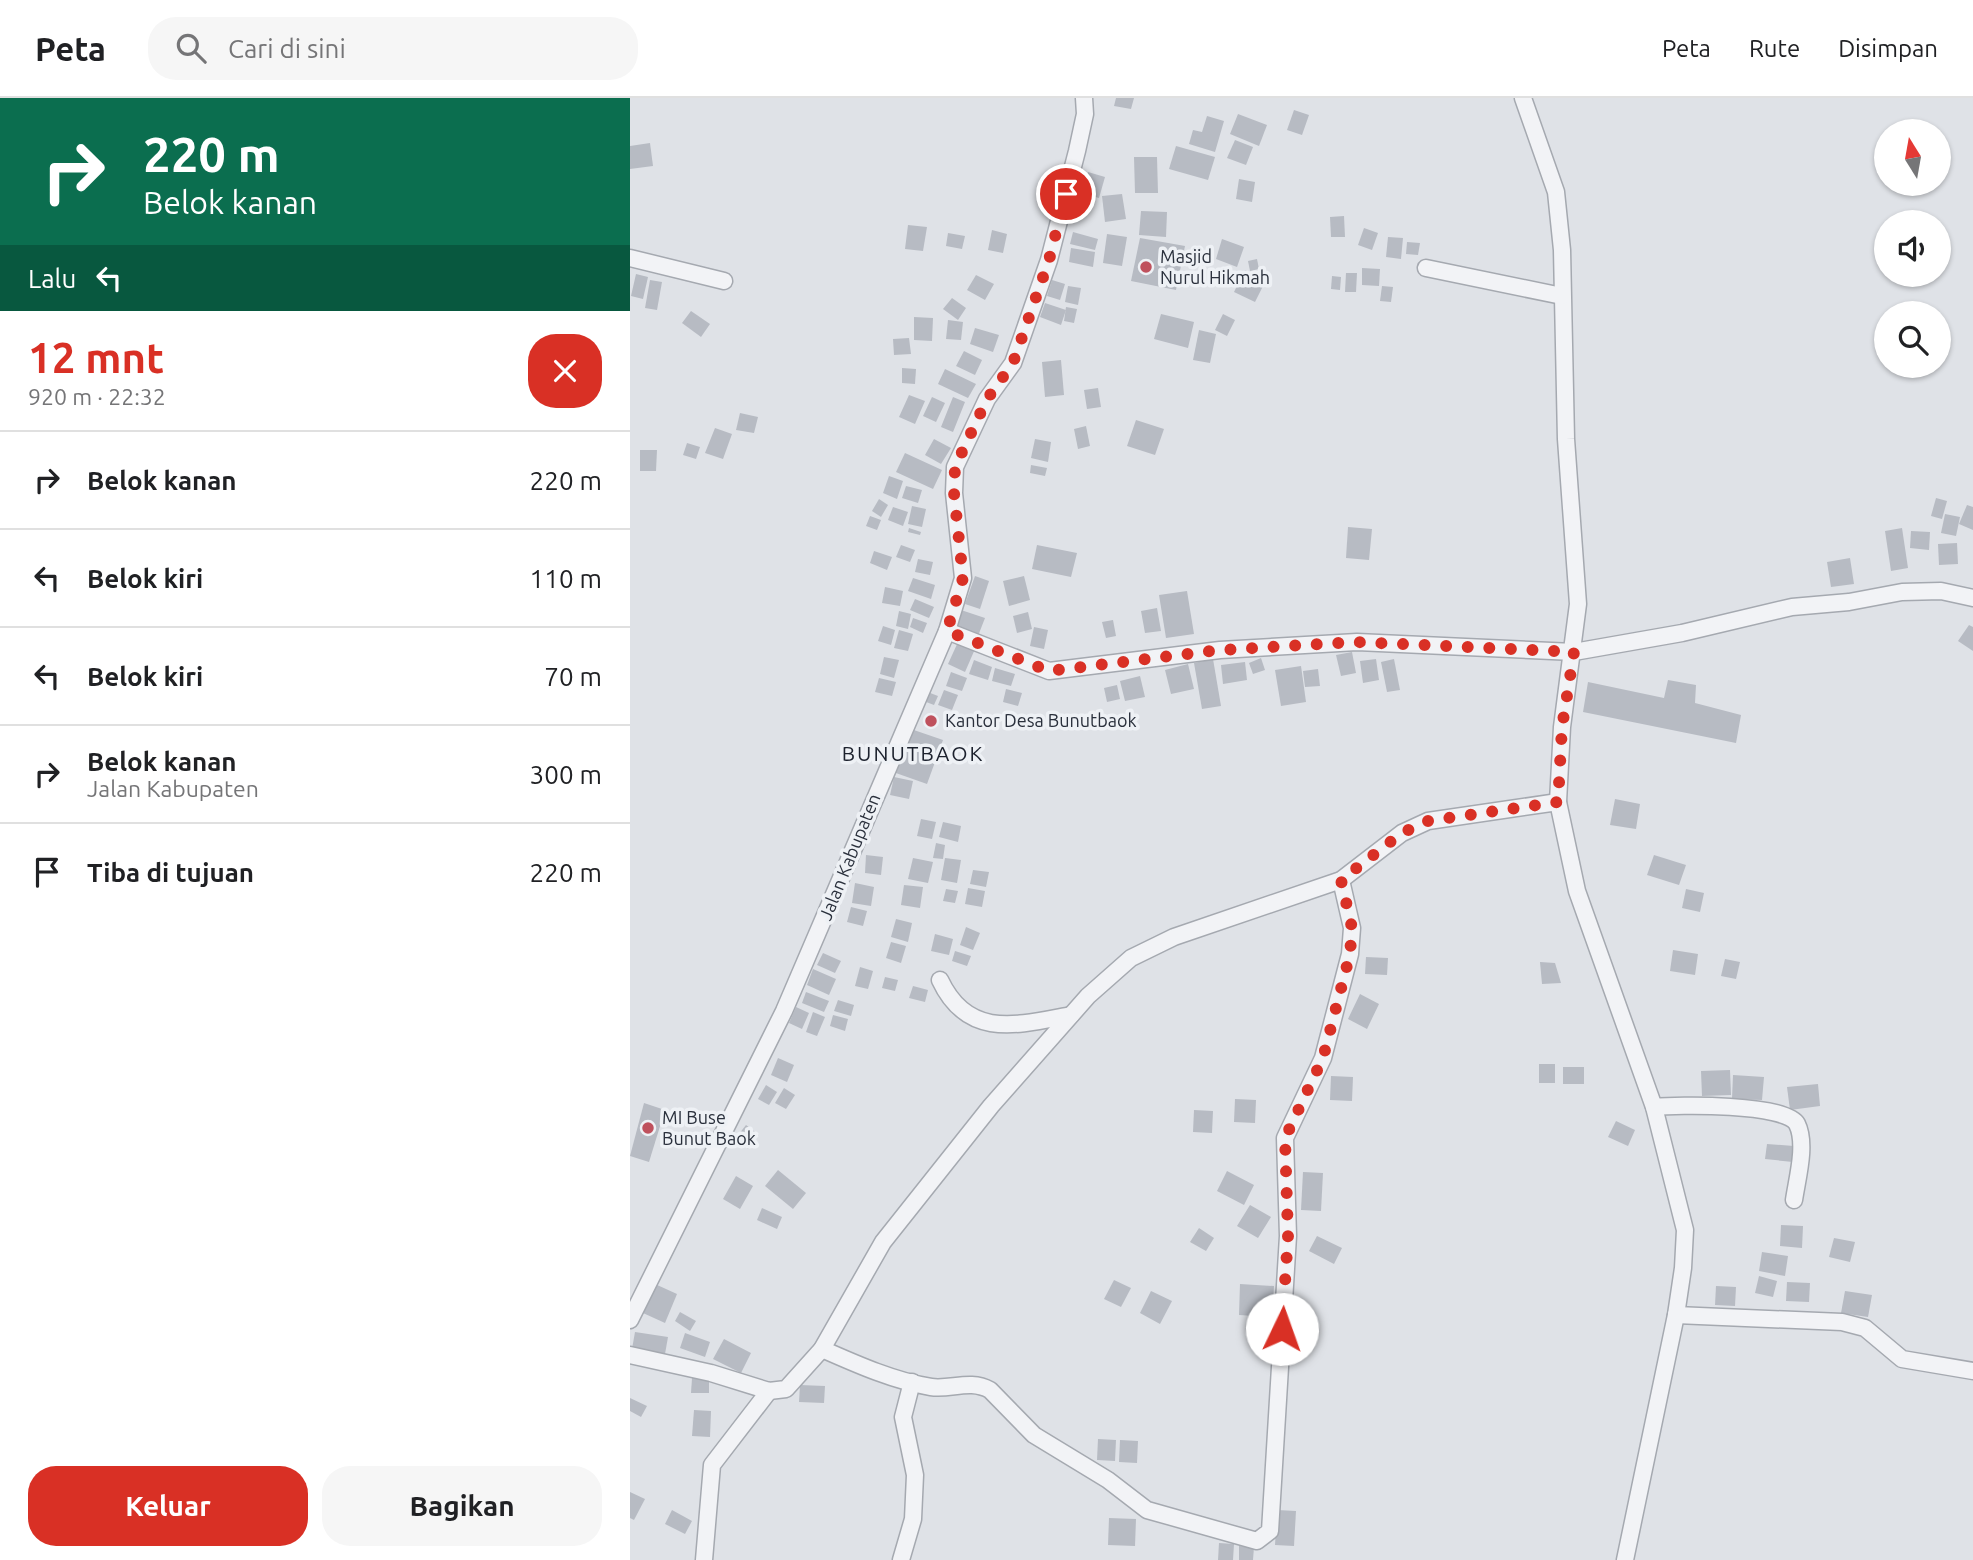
<!DOCTYPE html>
<html lang="id">
<head>
<meta charset="utf-8">
<style>
	body { margin:0; font-family:Ubuntu,sans-serif; background:#f6f6f6; color:#202124; height:100vh; display:flex; flex-direction:column; font-size:26px; white-space:nowrap }
	* { box-sizing:border-box; margin:0 }
	p { font-size:23px; color:#757577 }
	.icon { flex:none; width:38px; height:38px; fill:none; stroke:currentColor; stroke-width:2; stroke-linecap:round; stroke-linejoin:round }
	.map { position:relative; flex:1; overflow:hidden }
	.drawer { display:flex; flex-direction:column; background:#fff; width:630px }
	.drawer>* { flex:none }
	.hud { background:#0b6e4f; color:#fff; overflow:hidden }
	.needle { width:46px; rotate:349deg }
	.controls { position:absolute; left:1244px; top:21px; display:grid; gap:14px }
	.controls a { display:grid; place-items:center; width:77px; height:77px; border-radius:50%; background:#fff; box-shadow:0 2px 5px #0004; font-size:35px }
	.pin { position:absolute; display:grid; place-items:center; width:60px; height:60px; color:#fff; margin:-30px; border:4px solid #fff; border-radius:50%; box-shadow:0 2px 7px #0007 }
	.me { position:absolute; width:77px; margin:-38px; rotate:3deg; stroke-linejoin:round; filter:drop-shadow(0 0 5px #0008) }
	.turn { display:flex; align-items:center; gap:24px; height:147px; padding:0 28px; font-size:32px }
	.turn .icon { width:91px; height:91px; stroke-width:2.5 }
	.turn b { display:block; font-size:49px; line-height:60px }
	.then { display:flex; align-items:center; height:66px; padding:0 28px; background:#0003; gap:14px; font-size:26px }
	.round { display:grid; place-items:center; flex:none; width:74px; height:74px; border-radius:28px; background:#f6f6f6 }
	.summary { display:flex; align-items:center; justify-content:space-between; height:119px; padding:0 28px }
	h1 { font-size:42px; font-weight:600; line-height:52px; color:#d93025 }
	.button { display:flex; gap:14px; margin-top:auto; padding:14px 28px }
	.button a { flex:1; height:80px; border-radius:28px; background:#d93025; color:#fff; font-size:28px; font-weight:600; line-height:80px; text-align:center }
	.button a+a { background:#f6f6f6; color:#202124 }
	ul { padding:0; list-style:none }
	li { display:flex; align-items:center; gap:21px; height:98px; padding:0 28px; border-top:2px solid #e0e0e0 }
	li div { flex:1 }
	li b { display:block; font-size:26px }
	li em { font-style:normal }
	header { display:flex; align-items:center; gap:42px; box-sizing:border-box; height:98px; padding:0 35px; background:#fff; border-bottom:2px solid #e0e0e0 }
	header strong { font-size:33px }
	nav { display:flex; gap:38px; margin-inline-start:auto; font-size:24px }
	.search { width:490px; height:63px; background:#f6f6f6; display:flex; align-items:center; gap:18px; box-sizing:border-box; padding:0 24px; border-radius:28px; color:#757577; font-size:26px }
	main { display:flex; flex:1; min-height:0 }
	.map>svg:first-child { display:block }
	.building { fill:#b7bbc3 }
	.lines { fill:none; stroke-linecap:round; stroke-linejoin:round }
	.minor-casing { stroke:#a5a9b0; stroke-width:19 }
	.minor { stroke:#f2f3f6; stroke-width:16 }
	.route { stroke:#d93025; stroke-width:12; stroke-dasharray:0 21.6 }
	.poi-dot { fill:#bf515d; stroke:#eef1f5; stroke-width:2.5 }
	.labels { text-anchor:middle; stroke-width:7; stroke-linejoin:round; paint-order:stroke }
	.poi-label { font-size:18px; fill:#2a303c; stroke:#eef1f5; text-anchor:start }
	.street-label { font-size:18px; fill:#2a303c; stroke:#eef1f5 }
	.quarter-label { font-size:21px; letter-spacing:2px; fill:#1c212d; stroke:#eef1f5 }
</style>
</head>
<body>
<header>
<strong>Peta</strong>
<div class="search"><svg class="icon" aria-label="search" viewBox="0 0 24 24"><circle cx="10" cy="10" r="6"/><path d="M15 15l6 6"/></svg>Cari di sini</div>
<nav><a>Peta</a><a>Rute</a><a>Disimpan</a></nav>
</header>
<main>
<section class="drawer">
<div class="hud">
<div class="turn"><svg class="icon" aria-label="right" viewBox="0 0 24 24"><path d="M7 20v-9h11M14 6l5 5-5 5"/></svg><div><b>220 m</b>Belok kanan</div></div>
<div class="then">Lalu<svg class="icon" aria-label="left" viewBox="0 0 24 24"><path d="M17 20v-9H6M10 6l-5 5 5 5"/></svg></div>
</div>
<div class="summary"><div><h1>12 mnt</h1><p>920 m · 22:32</p></div><a class="round" style="background:#d93025;color:#fff"><svg class="icon" aria-label="close" viewBox="0 0 24 24"><path d="M6 6l12 12M18 6L6 18"/></svg></a></div>
<ul>
<li><svg class="icon" aria-label="right" viewBox="0 0 24 24"><path d="M7 20v-9h11M14 6l5 5-5 5"/></svg><div><b>Belok kanan</b></div><em>220 m</em></li>
<li><svg class="icon" aria-label="left" viewBox="0 0 24 24"><path d="M17 20v-9H6M10 6l-5 5 5 5"/></svg><div><b>Belok kiri</b></div><em>110 m</em></li>
<li><svg class="icon" aria-label="left" viewBox="0 0 24 24"><path d="M17 20v-9H6M10 6l-5 5 5 5"/></svg><div><b>Belok kiri</b></div><em>70 m</em></li>
<li><svg class="icon" aria-label="right" viewBox="0 0 24 24"><path d="M7 20v-9h11M14 6l5 5-5 5"/></svg><div><b>Belok kanan</b><p>Jalan Kabupaten</p></div><em>300 m</em></li>
<li><svg class="icon" aria-label="arrive" viewBox="0 0 24 24"><path d="M6 21V4h12l-3 4 3 4H6"/></svg><div><b>Tiba di tujuan</b></div><em>220 m</em></li>
</ul>
<div class="button"><a>Keluar</a><a>Bagikan</a></div>
</section>
<div class="map">
<svg width="1343" height="1462" viewBox="0 0 1343 1462">
	<rect width="100%" height="100%" fill="#dfe2e7"/>
	<g class="building">
		<polygon points="486,0 504,0 501,11 484,8"/>
		<polygon points="664,12 679,17 672,37 657,32"/>
		<polygon points="608,16 637,27 629,48 600,36"/>
		<polygon points="577,18 594,23 585,54 559,46 563,32 572,34"/>
		<polygon points="605,42 623,49 616,67 597,60"/>
		<polygon points="20,45 23,68 0,71 0,48"/>
		<polygon points="546,48 585,59 578,82 539,71"/>
		<polygon points="504,59 527,59 528,95 505,95"/>
		<polygon points="458,74 475,79 469,100 452,95"/>
		<polygon points="609,81 625,84 622,104 606,101"/>
		<polygon points="492,96 496,121 475,124 472,98"/>
		<polygon points="511,113 537,114 536,139 509,137"/>
		<polygon points="714,118 715,139 701,139 700,119"/>
		<polygon points="278,127 297,129 293,153 275,151"/>
		<polygon points="734,130 748,135 742,152 728,147"/>
		<polygon points="362,132 377,136 373,155 358,152"/>
		<polygon points="443,134 468,141 465,152 440,146"/>
		<polygon points="318,135 335,138 332,151 316,148"/>
		<polygon points="477,136 497,139 492,168 473,165"/>
		<polygon points="758,139 773,140 771,161 756,159"/>
		<polygon points="510,140 555,148 546,192 501,183"/>
		<polygon points="592,141 614,149 607,169 586,161"/>
		<polygon points="777,144 790,145 788,157 776,156"/>
		<polygon points="441,150 465,154 463,169 439,164"/>
		<polygon points="627,161 629,171 620,173 618,163"/>
		<polygon points="732,170 750,171 749,188 732,187"/>
		<polygon points="615,172 636,182 625,204 604,194"/>
		<polygon points="716,175 727,175 726,194 715,194"/>
		<polygon points="6,176 18,179 13,201 1,198"/>
		<polygon points="346,177 364,186 355,202 337,192"/>
		<polygon points="702,178 711,179 710,192 701,191"/>
		<polygon points="20,182 32,184 27,212 15,210"/>
		<polygon points="422,182 435,186 430,202 417,198"/>
		<polygon points="438,188 451,190 448,207 435,204"/>
		<polygon points="752,188 763,189 761,204 750,203"/>
		<polygon points="322,200 336,210 328,222 313,211"/>
		<polygon points="415,205 436,212 431,227 410,219"/>
		<polygon points="436,209 447,211 444,225 434,223"/>
		<polygon points="61,213 80,226 71,239 52,225"/>
		<polygon points="531,216 564,224 558,250 524,241"/>
		<polygon points="593,216 605,222 597,238 585,232"/>
		<polygon points="284,219 303,220 302,243 284,242"/>
		<polygon points="318,222 333,224 331,242 316,241"/>
		<polygon points="345,230 369,237 363,254 340,246"/>
		<polygon points="569,232 586,236 580,265 563,262"/>
		<polygon points="279,240 281,256 264,257 263,241"/>
		<polygon points="334,253 352,262 345,277 326,268"/>
		<polygon points="431,262 434,297 415,299 412,264"/>
		<polygon points="272,270 286,271 285,286 272,285"/>
		<polygon points="315,271 346,286 338,300 308,286"/>
		<polygon points="468,290 471,309 457,311 454,292"/>
		<polygon points="279,297 295,303 285,326 269,319"/>
		<polygon points="302,299 315,305 306,324 293,318"/>
		<polygon points="323,299 335,304 323,334 311,329"/>
		<polygon points="110,315 128,319 124,335 106,332"/>
		<polygon points="506,322 534,331 525,357 497,348"/>
		<polygon points="456,328 460,348 448,351 444,331"/>
		<polygon points="85,330 102,336 93,361 75,355"/>
		<polygon points="304,341 321,350 311,366 295,357"/>
		<polygon points="405,341 421,344 418,364 401,360"/>
		<polygon points="57,345 70,349 66,361 53,357"/>
		<polygon points="10,352 27,352 26,373 10,373"/>
		<polygon points="275,355 312,372 303,391 266,374"/>
		<polygon points="401,367 417,370 415,378 400,375"/>
		<polygon points="259,378 273,383 267,401 253,395"/>
		<polygon points="276,388 292,392 288,405 272,400"/>
		<polygon points="1306,400 1317,403 1312,421 1301,418"/>
		<polygon points="249,401 258,407 251,419 242,413"/>
		<polygon points="1337,407 1343,409 1343,432 1329,426"/>
		<polygon points="282,408 296,411 292,429 278,426"/>
		<polygon points="263,409 278,414 273,428 258,422"/>
		<polygon points="1315,416 1330,419 1326,438 1311,435"/>
		<polygon points="240,418 251,422 247,432 236,428"/>
		<polygon points="718,429 742,431 739,462 716,460"/>
		<polygon points="279,430 291,434 290,437 278,434"/>
		<polygon points="1272,430 1278,470 1261,473 1255,433"/>
		<polygon points="1281,433 1300,434 1299,452 1280,450"/>
		<polygon points="1327,445 1328,466 1309,467 1308,446"/>
		<polygon points="271,447 285,452 280,464 266,459"/>
		<polygon points="407,447 447,455 441,479 402,471"/>
		<polygon points="244,453 262,459 257,472 240,465"/>
		<polygon points="1220,460 1224,486 1201,489 1197,464"/>
		<polygon points="288,461 303,464 300,477 285,474"/>
		<polygon points="345,478 359,483 350,511 335,506"/>
		<polygon points="394,478 400,502 379,508 373,483"/>
		<polygon points="283,480 305,487 301,501 278,493"/>
		<polygon points="255,489 273,493 270,508 252,505"/>
		<polygon points="557,493 564,536 536,540 529,497"/>
		<polygon points="285,501 304,509 299,520 280,512"/>
		<polygon points="527,510 531,533 515,535 511,513"/>
		<polygon points="331,512 355,520 348,538 325,529"/>
		<polygon points="269,513 281,516 278,531 266,528"/>
		<polygon points="398,514 402,531 387,535 383,518"/>
		<polygon points="283,520 297,525 293,535 280,529"/>
		<polygon points="483,522 486,538 476,540 472,524"/>
		<polygon points="1339,527 1343,529 1343,553 1328,543"/>
		<polygon points="253,528 265,532 261,547 248,543"/>
		<polygon points="404,529 418,532 414,551 400,548"/>
		<polygon points="269,532 283,536 278,553 264,550"/>
		<polygon points="328,544 345,551 335,574 318,566"/>
		<polygon points="722,554 726,575 711,578 706,557"/>
		<polygon points="254,559 269,562 264,580 250,576"/>
		<polygon points="631,560 635,572 623,576 619,565"/>
		<polygon points="583,561 591,608 572,611 564,565"/>
		<polygon points="746,561 749,582 733,585 730,563"/>
		<polygon points="764,561 770,592 757,594 751,564"/>
		<polygon points="344,562 362,569 358,582 339,576"/>
		<polygon points="615,564 617,582 593,586 591,567"/>
		<polygon points="558,566 564,591 541,596 535,572"/>
		<polygon points="671,568 676,604 651,608 645,572"/>
		<polygon points="365,570 385,576 381,588 362,583"/>
		<polygon points="688,571 690,588 675,589 673,573"/>
		<polygon points="321,574 337,580 332,593 316,588"/>
		<polygon points="510,578 515,599 495,603 490,583"/>
		<polygon points="249,580 266,584 262,598 245,594"/>
		<polygon points="1038,582 1066,587 1065,605 1111,617 1106,645 953,614 958,584 1034,600"/>
		<polygon points="487,587 490,601 477,604 474,590"/>
		<polygon points="376,591 392,595 388,608 373,604"/>
		<polygon points="314,592 328,597 322,612 308,607"/>
		<polygon points="295,593 308,598 304,607 291,602"/>
		<polygon points="278,630 313,642 297,686 263,674"/>
		<polygon points="264,679 283,683 279,701 260,697"/>
		<polygon points="985,701 1010,706 1006,731 980,727"/>
		<polygon points="291,721 306,724 302,741 287,738"/>
		<polygon points="313,724 331,728 328,744 309,739"/>
		<polygon points="306,745 315,747 313,761 303,760"/>
		<polygon points="236,757 253,759 251,777 235,775"/>
		<polygon points="1024,757 1056,767 1049,787 1017,777"/>
		<polygon points="283,760 303,764 298,785 278,781"/>
		<polygon points="315,760 331,762 327,785 311,782"/>
		<polygon points="343,772 359,774 356,789 340,786"/>
		<polygon points="225,785 244,789 241,808 222,805"/>
		<polygon points="274,787 293,789 290,810 271,807"/>
		<polygon points="338,790 355,793 352,809 335,806"/>
		<polygon points="316,791 328,793 325,805 313,803"/>
		<polygon points="1056,791 1074,795 1070,814 1052,810"/>
		<polygon points="221,809 237,813 233,828 217,824"/>
		<polygon points="266,821 282,825 278,844 261,839"/>
		<polygon points="336,829 350,835 343,852 330,847"/>
		<polygon points="305,836 323,841 319,857 301,853"/>
		<polygon points="261,844 276,848 271,865 256,860"/>
		<polygon points="1043,852 1068,856 1065,877 1040,873"/>
		<polygon points="325,853 341,858 337,868 322,863"/>
		<polygon points="193,855 211,863 205,875 187,867"/>
		<polygon points="736,859 758,860 757,877 735,876"/>
		<polygon points="1095,861 1110,864 1106,881 1091,878"/>
		<polygon points="910,864 925,865 931,885 912,886"/>
		<polygon points="230,869 243,873 238,891 225,888"/>
		<polygon points="183,871 206,881 199,897 177,887"/>
		<polygon points="255,879 268,882 265,893 252,890"/>
		<polygon points="283,888 298,892 295,904 279,900"/>
		<polygon points="176,894 199,903 194,914 172,905"/>
		<polygon points="730,896 749,906 737,931 718,921"/>
		<polygon points="208,902 224,907 221,918 204,913"/>
		<polygon points="166,909 179,915 172,931 159,925"/>
		<polygon points="183,914 195,919 187,938 176,934"/>
		<polygon points="203,917 218,921 215,933 200,928"/>
		<polygon points="148,960 164,967 157,984 141,977"/>
		<rect x="909" y="966" width="16" height="19"/>
		<rect x="933" y="969" width="21" height="17"/>
		<polygon points="1100,972 1101,997 1072,998 1071,973"/>
		<polygon points="1103,977 1134,979 1132,1002 1102,1001"/>
		<polygon points="701,978 723,979 722,1003 700,1002"/>
		<polygon points="1188,986 1190,1008 1160,1012 1157,989"/>
		<polygon points="136,987 147,994 139,1007 128,1001"/>
		<polygon points="154,990 165,997 156,1011 145,1005"/>
		<polygon points="605,1001 626,1002 625,1025 604,1024"/>
		<polygon points="14,1005 35,1012 19,1064 0,1058"/>
		<polygon points="564,1012 583,1013 582,1035 563,1034"/>
		<polygon points="986,1023 1005,1032 998,1048 978,1039"/>
		<polygon points="116,1027 129,1037 118,1051 105,1041"/>
		<polygon points="1137,1046 1164,1048 1163,1064 1135,1061"/>
		<polygon points="148,1072 176,1095 163,1111 135,1088"/>
		<polygon points="597,1073 624,1087 614,1107 587,1093"/>
		<polygon points="673,1074 693,1075 691,1113 671,1112"/>
		<polygon points="106,1078 123,1088 110,1111 93,1101"/>
		<polygon points="620,1107 641,1119 628,1140 607,1128"/>
		<polygon points="132,1110 152,1119 147,1131 127,1122"/>
		<polygon points="1151,1127 1173,1128 1172,1150 1150,1148"/>
		<polygon points="569,1130 584,1140 576,1153 560,1144"/>
		<polygon points="687,1138 712,1150 704,1166 679,1153"/>
		<polygon points="1204,1140 1225,1144 1220,1164 1199,1159"/>
		<polygon points="1132,1154 1158,1158 1155,1178 1129,1173"/>
		<polygon points="1129,1178 1147,1183 1143,1199 1125,1195"/>
		<polygon points="484,1182 501,1190 491,1209 474,1201"/>
		<polygon points="1157,1184 1180,1185 1179,1204 1156,1203"/>
		<polygon points="25,1186 47,1196 35,1225 13,1215"/>
		<polygon points="610,1186 644,1188 642,1219 609,1217"/>
		<polygon points="1086,1188 1106,1189 1105,1208 1085,1207"/>
		<polygon points="521,1193 542,1203 530,1226 510,1215"/>
		<polygon points="1215,1193 1242,1197 1238,1219 1211,1215"/>
		<polygon points="50,1214 66,1223 60,1233 45,1223"/>
		<polygon points="5,1234 38,1239 35,1256 2,1251"/>
		<polygon points="55,1235 80,1244 75,1259 50,1250"/>
		<polygon points="94,1241 121,1255 111,1275 83,1261"/>
		<polygon points="62,1280 79,1281 79,1295 61,1295"/>
		<polygon points="170,1287 195,1288 194,1305 169,1304"/>
		<polygon points="0,1300 17,1308 11,1319 0,1313"/>
		<polygon points="64,1312 81,1313 80,1339 62,1338"/>
		<polygon points="468,1341 486,1342 485,1363 467,1362"/>
		<polygon points="490,1342 508,1343 507,1365 489,1364"/>
		<polygon points="0,1394 15,1401 4,1422 0,1420"/>
		<polygon points="42,1412 62,1423 55,1436 35,1426"/>
		<polygon points="647,1412 666,1413 664,1448 645,1447"/>
		<polygon points="479,1420 506,1421 505,1448 478,1447"/>
		<polygon points="589,1445 604,1446 603,1462 588,1462"/>
		<polygon points="609,1448 624,1449 623,1462 609,1462"/>
	</g>
	<g class="lines">
		<defs>
			<g id="minor">
				<polyline points="893,0 926,94 932,152 936,341 948,506 932,629 928,704 947,793 1024,1009 1055,1132 1053,1170 1046,1217 995,1462"/>
				<polyline points="0,160 94,183"/>
				<polyline points="796,170 932,198"/>
				<polyline points="317,533 419,573 590,552 727,544 944,554 1052,535 1162,509 1219,504 1272,494 1311,493 1343,500"/>
				<path d="M310,882C338,942 388,927 441,917"/>
				<path d="M1024,1009C1047,1007 1156,1005 1167,1026C1177,1046 1167,1081 1164,1102"/>
				<polyline points="1046,1217 1212,1224 1235,1230 1272,1261 1343,1273"/>
				<polyline points="0,1222 154,913 317,533 333,480 324,395 325,369 357,301 383,265 419,162 447,53 455,16 454,0"/>
				<path d="M192,1251C226,1266 264,1283 301,1289C321,1292 340,1281 360,1292L404,1337L478,1382L517,1412L627,1443L640,1433L658,1138L655,1040L693,960L720,856L722,830L711,782"/>
				<polyline points="0,1257 81,1275 139,1293 156,1291 192,1251 253,1144 361,1008 458,898 501,860 544,839 711,782 772,735 798,723 928,704"/>
				<polyline points="74,1462 82,1367 139,1293"/>
				<polyline points="271,1462 283,1421 285,1377 273,1319 282,1284"/>
			</g>
		</defs>
		<use href="#minor" class="minor-casing"/>
		<use href="#minor" class="minor"/>
	</g>
	<g class="lines">
		<polyline class="route" points="436,96 419,162 383,265 357,301 325,369 324,395 333,480 317,533 419,573 590,552 727,544 944,554 932,629 928,704 798,723 772,735 711,782 722,830 720,856 693,960 655,1040 658,1138 652,1231"/>
	</g>
	<g class="poi-dot">
		<circle cx="516" cy="169" r="7"/>
		<circle cx="301" cy="623" r="7"/>
		<circle cx="18" cy="1030" r="7"/>
	</g>
	<g class="labels">
		<g class="poi-label">
			<text x="530" y="165">Masjid<tspan x="530" dy="21">Nurul Hikmah</tspan></text>
			<text x="315" y="629">Kantor Desa Bunutbaok</text>
			<text x="32" y="1026">MI Buse<tspan x="32" dy="21">Bunut Baok</tspan></text>
		</g>
		<g class="street-label">
			<text transform="translate(220 759) rotate(-68)" y="6">Jalan Kabupaten</text>
		</g>
		<g class="quarter-label">
			<text x="283" y="663">BUNUTBAOK</text>
		</g>
	</g>
</svg>
<div class="controls">
<a><svg class="needle" viewBox="-14 -14 28 28"><path d="M0-13l5 13h-10z" fill="#e53935"/><path d="M0 13l5-13h-10z" fill="#757577"/></svg></a>
<a><svg class="icon" aria-label="sound" viewBox="0 0 24 24"><path d="M4 9h4l5-4v14l-5-4H4zM17 9q2 3 0 6"/></svg></a>
<a><svg class="icon" aria-label="search" viewBox="0 0 24 24"><circle cx="10" cy="10" r="6"/><path d="M15 15l6 6"/></svg></a>
</div>
<div class="pin" style="left:436px;top:96px;background:#d93025"><svg class="icon" aria-label="arrive" viewBox="0 0 24 24"><path d="M6 21V4h12l-3 4 3 4H6"/></svg></div>
<svg class="me" style="left:652px;top:1231px" viewBox="-20 -20 40 40"><circle r="19" fill="#fff"/><path d="M0-13L10 11 0 6-10 11z" fill="#d93025"/></svg>
</div>
</main>
</body>
</html>
